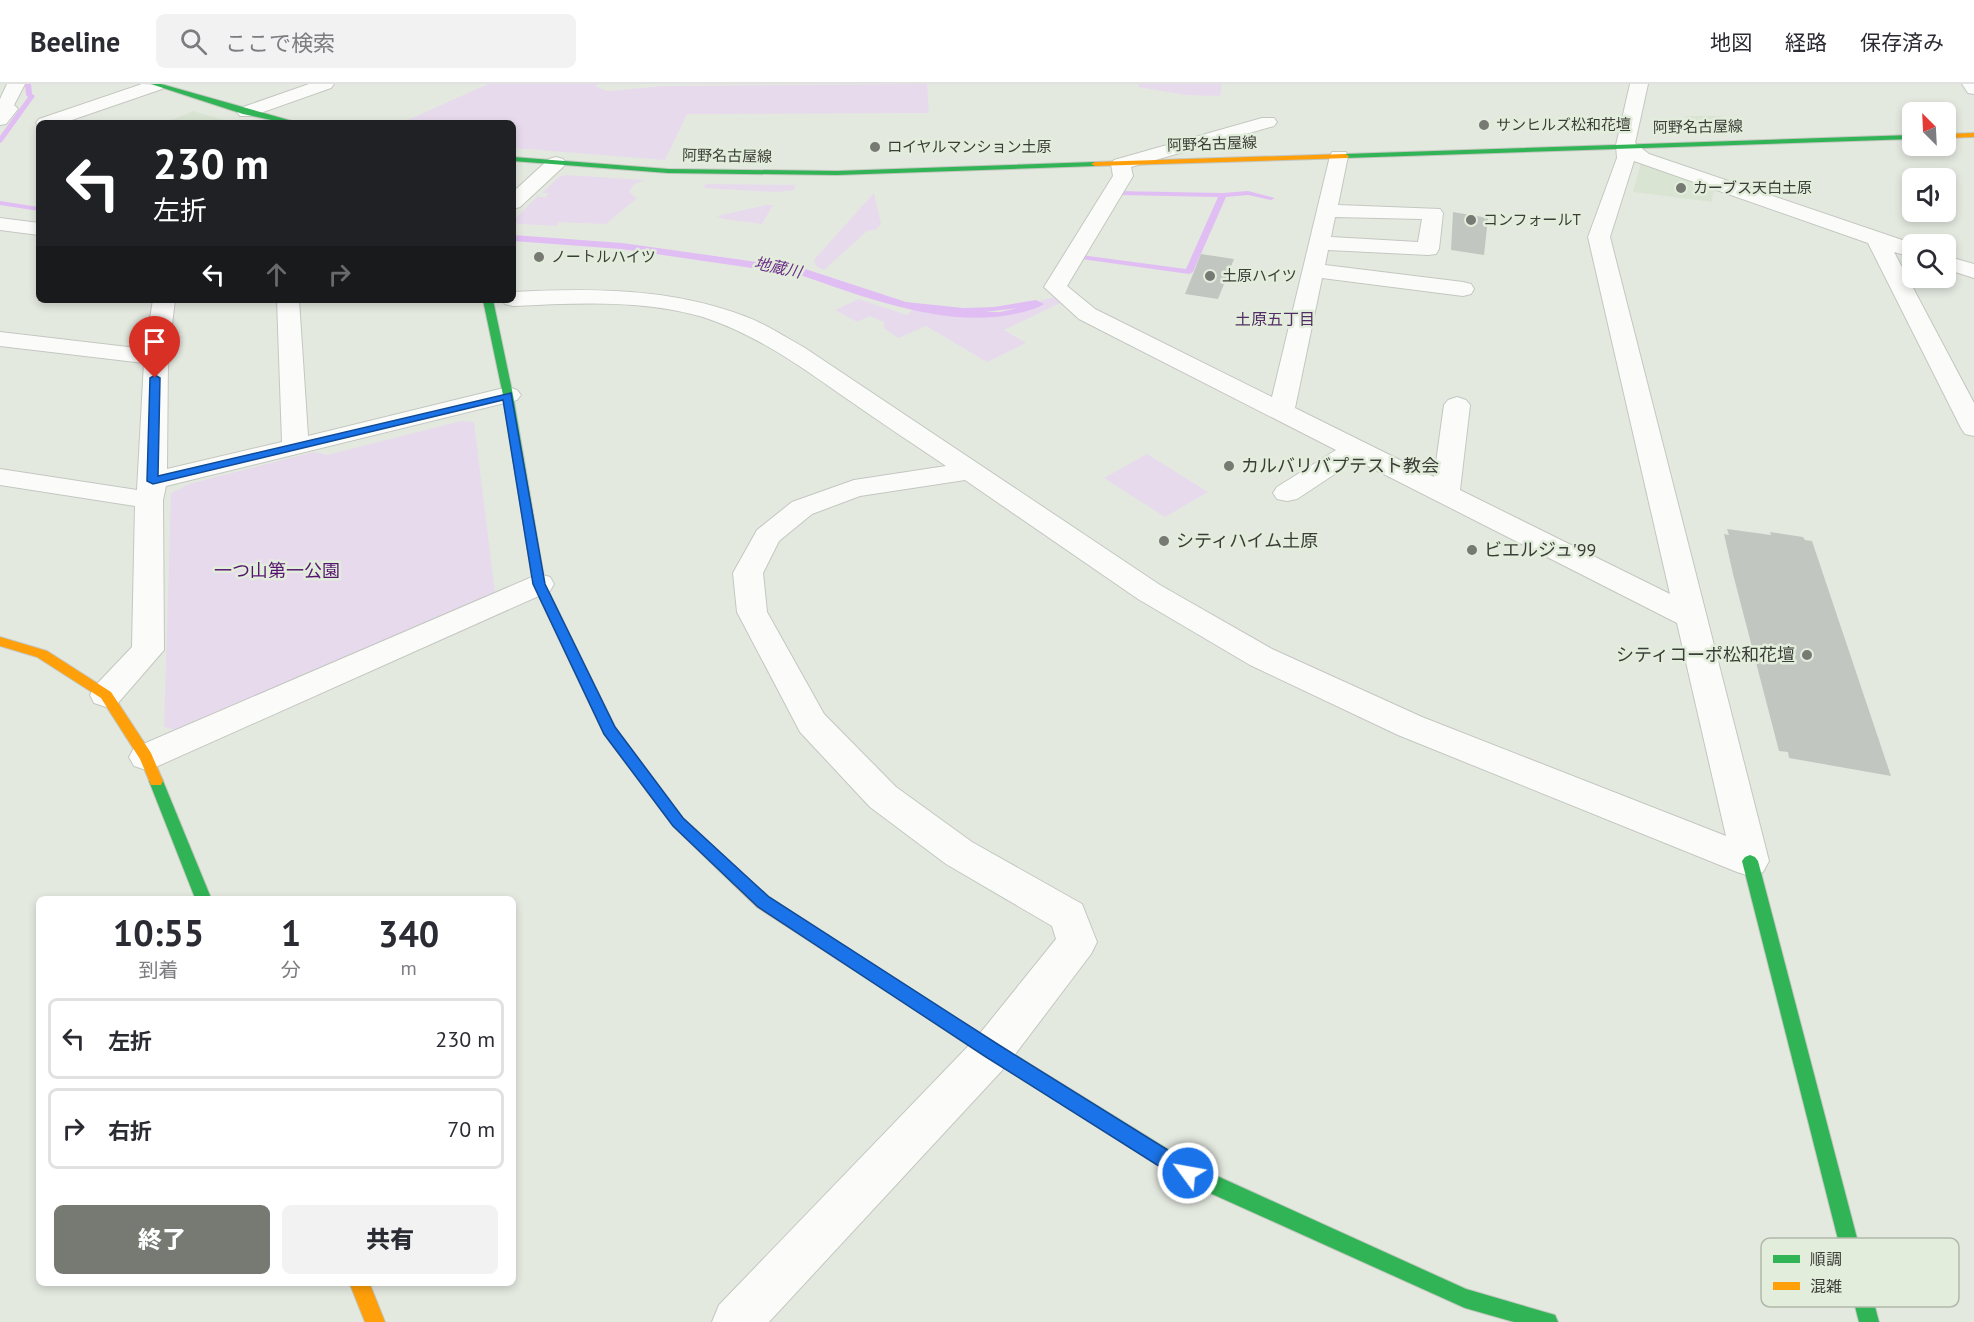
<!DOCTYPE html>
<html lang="ja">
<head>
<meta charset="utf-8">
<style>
	body { margin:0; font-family:"PT Sans","Noto Sans JP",sans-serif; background:#f2f2f3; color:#2b2b33; height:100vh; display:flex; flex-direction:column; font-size:22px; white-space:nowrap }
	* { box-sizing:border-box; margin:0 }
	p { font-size:20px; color:#7c7c81 }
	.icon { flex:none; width:33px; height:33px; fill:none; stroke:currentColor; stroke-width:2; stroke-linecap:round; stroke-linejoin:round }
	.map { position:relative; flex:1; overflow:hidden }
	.panel { position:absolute; left:36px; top:812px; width:480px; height:390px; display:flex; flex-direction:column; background:#fff; border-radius:9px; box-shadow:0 3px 9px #0003 }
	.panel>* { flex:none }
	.top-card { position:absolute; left:36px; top:36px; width:480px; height:183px; border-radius:9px; box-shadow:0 3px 9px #0003; background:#202124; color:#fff; overflow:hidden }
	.needle { width:39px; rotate:336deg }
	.controls { position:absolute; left:1902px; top:18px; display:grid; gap:12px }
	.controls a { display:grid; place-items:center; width:54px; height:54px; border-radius:9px; background:#fff; box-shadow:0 3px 9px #0003; font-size:30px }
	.pin { position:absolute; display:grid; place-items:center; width:51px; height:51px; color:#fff; margin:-62px -26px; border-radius:50% 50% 50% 0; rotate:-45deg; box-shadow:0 0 6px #0007 }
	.pin .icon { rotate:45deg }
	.me { position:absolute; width:66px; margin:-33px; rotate:302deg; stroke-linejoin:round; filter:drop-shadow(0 0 4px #0008) }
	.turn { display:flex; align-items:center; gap:21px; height:126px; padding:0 18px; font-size:27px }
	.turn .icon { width:78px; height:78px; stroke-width:2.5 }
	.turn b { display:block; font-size:42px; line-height:51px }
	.lanes { display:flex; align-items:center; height:57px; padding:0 18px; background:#0003; justify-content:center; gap:30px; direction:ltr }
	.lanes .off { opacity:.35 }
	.eta { display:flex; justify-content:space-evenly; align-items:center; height:102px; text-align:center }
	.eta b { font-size:36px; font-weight:800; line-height:42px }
	.action { display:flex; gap:12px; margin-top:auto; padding:12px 18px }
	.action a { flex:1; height:69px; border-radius:9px; background:#767a73; color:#fff; font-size:24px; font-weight:800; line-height:69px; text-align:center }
	.action a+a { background:#f2f2f3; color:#2b2b33 }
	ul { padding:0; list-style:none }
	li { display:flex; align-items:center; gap:18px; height:81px; margin:0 12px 9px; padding:0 6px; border:3px solid #e1e1e2; border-radius:9px }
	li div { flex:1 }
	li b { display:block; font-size:22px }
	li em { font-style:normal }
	header { display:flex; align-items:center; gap:36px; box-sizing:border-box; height:84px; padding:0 30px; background:#fff; border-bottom:2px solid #e1e1e2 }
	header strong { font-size:28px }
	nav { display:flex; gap:33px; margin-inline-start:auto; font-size:21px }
	.search { width:420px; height:54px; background:#f2f2f3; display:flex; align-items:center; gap:15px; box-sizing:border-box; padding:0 21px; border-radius:9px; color:#7c7c81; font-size:22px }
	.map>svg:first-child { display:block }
	.built { fill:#dae4d3 }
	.green { fill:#e7daed }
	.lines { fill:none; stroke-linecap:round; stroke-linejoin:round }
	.stream { fill:#e0bef3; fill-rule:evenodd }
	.building { fill:#c2c6c0 }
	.street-casing { stroke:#c3c7c0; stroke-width:2 }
	.fast-casing { stroke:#c3c7c0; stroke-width:2 }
	.slow-casing { stroke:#c3c7c0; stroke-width:2 }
	.street { fill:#fbfcfa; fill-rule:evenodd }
	.fast { fill:#30b455; fill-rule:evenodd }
	.slow { fill:#ff9f0a; fill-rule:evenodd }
	.route { fill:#1a73e8; stroke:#114b97; stroke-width:1.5 }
	.poi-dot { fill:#767a73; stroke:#e3eddc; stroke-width:2 }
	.labels { text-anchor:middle; stroke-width:5; stroke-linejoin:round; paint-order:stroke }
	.far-poi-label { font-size:15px; fill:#3b3e38; stroke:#e3eddc; text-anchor:start }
	.far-street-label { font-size:15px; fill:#3b3e38; stroke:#e3eddc }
	.far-water-label { font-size:16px; font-style:italic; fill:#6d2e89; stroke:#e3eddc }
	.far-neighbourhood-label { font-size:16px; fill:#532e65; stroke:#e3eddc }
	.poi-label { font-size:18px; fill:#3b3e38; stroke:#e3eddc; text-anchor:start }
	.park-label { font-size:18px; fill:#561471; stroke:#e3eddc }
	.key { fill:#e3eddc; stroke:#b1b8ab; stroke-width:1.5 }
	.key-label { font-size:16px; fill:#3b3e38 }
</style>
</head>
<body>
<header>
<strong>Beeline</strong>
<div class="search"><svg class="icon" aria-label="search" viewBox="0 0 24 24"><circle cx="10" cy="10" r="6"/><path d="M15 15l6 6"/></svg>ここで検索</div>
<nav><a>地図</a><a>経路</a><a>保存済み</a></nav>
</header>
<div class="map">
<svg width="1974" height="1238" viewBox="0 0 1974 1238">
	<rect width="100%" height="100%" fill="#e4e9e0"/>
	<g class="built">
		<polygon points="193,27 231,38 235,39 164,39"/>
		<polygon points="1684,32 1719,32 1741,49 1702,50"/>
		<polygon points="1641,78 1719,105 1713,109 1712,118 1633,108"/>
	</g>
	<g class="green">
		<polygon points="488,0 599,0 595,2 607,7 665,2 927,0 929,29 687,30 665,76 513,64 513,39 401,39"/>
		<polygon points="1138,0 1222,0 1220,12 1186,11 1138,3"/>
		<polygon points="566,91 645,96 634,100 629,108 637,114 606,140 558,138 557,142 518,140 514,136 538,112 545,114 549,109 542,109 559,93"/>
		<polygon points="706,100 795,101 794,106 775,108 703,104"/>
		<polygon points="874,109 881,140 875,146 867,147 824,186 816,182 814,176"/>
		<polygon points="766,121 773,121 762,140 723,135 717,132"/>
		<polygon points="1058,212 1064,217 1004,246 1026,259 987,278 926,242 898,254 884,244 884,238 870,232 857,238 835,226 859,215 907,231 915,223 951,228 996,231 1038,220 1036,218"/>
		<polygon points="461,337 474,338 495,509 176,646 164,643 171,409 189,400 314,368 327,371"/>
		<polygon points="1147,370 1208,408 1165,433 1104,394"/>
	</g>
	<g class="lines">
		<g class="stream">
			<polygon points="25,0 31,0 32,10 35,12 2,58 0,59 0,52 28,13 26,11"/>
			<polygon points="1116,107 1223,109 1248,107 1275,114 1271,116 1248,111 1226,113 1193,188 1189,190 1081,175 1077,173 1081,171 1186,185 1218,113 1119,111 1116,111"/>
			<polygon points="0,117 39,123 39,127 0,121"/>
			<path d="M513,151L622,159L786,182L793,181L906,218L963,224L994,223L1036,216L1044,220C1038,224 1030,226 1023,228C950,248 861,212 792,188L787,189L621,165L513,157ZM1018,224L1000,228H986Z"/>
		</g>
	</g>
	<g class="building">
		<polygon points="1453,128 1488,134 1484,171 1451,166"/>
		<polygon points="1201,170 1234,175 1218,215 1185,210"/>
		<polygon points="1727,445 1771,451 1770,448 1803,453 1805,456 1812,457 1891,692 1789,674 1788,668 1779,667 1733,490 1724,450 1729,451"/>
	</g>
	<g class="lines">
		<defs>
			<g id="street">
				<polygon points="7,0 25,0 14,21 18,25 6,40 0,41 0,15"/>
				<polygon points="142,0 165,1 162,5 63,39 39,39 39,43 36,39 39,35"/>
				<polygon points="309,0 334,0 331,4 252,32 240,32 237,28 240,24"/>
				<path d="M1630,0H1648L1635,59L1649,70L1914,160L1912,173L1894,168L1974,319V352L1965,350L1961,344L1868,159L1634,77L1610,153L1769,777L1763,788L1750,792L1737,788L1398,651L1250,581L1138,515L965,396L860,412L812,430L779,457L763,489L767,528L824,630L896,703L972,758L1082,820L1097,858L1091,870L1007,981L769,1238H712L719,1221L977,953L1056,855L1052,842L946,780L870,723L800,648L737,528L733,489L757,446L792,418L854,396L946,382C910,358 873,333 837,308C795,278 752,249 703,233C642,215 575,219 513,222L505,220L502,216H513V208C591,204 670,204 744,232C766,240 785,253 805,264L1160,501L1272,565L1422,633L1726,752L1677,539L1356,376L1297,415L1287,417L1277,415L1273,409L1277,403L1336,366L1079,235L1044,203L1113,92L1111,80L1114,76L1262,34H1274L1277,38L1274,42L1131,83L1133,92L1067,202L1095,225L1272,313L1330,72L1332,68H1346L1348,72L1338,121L1440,125L1443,129L1439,165L1436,170L1428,171L1328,166L1325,181L1463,198L1471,200L1474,205L1471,210L1463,212L1322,194L1295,324L1434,393L1444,321L1448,316L1457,313L1466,316L1470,321L1460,406L1670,510L1588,153L1617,74L1616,61ZM1335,133L1422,135L1418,158L1331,153Z"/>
				<polygon points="1962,0 1974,0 1974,10 1968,9"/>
				<polygon points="556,73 563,75 566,79 563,83 520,123 513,125 513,108 549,75"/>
				<polygon points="0,134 39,139 39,151 0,146"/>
				<polygon points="1946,172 1974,180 1974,194 1946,185"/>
				<polygon points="153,216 175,216 168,273 167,385 282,358 277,216 299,216 308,352 508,303 517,306 521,311 517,316 166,402 163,416 164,566 118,619 106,623 94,619 90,611 94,603 132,563 135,422 0,401 0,385 137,406 144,279 0,262 0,248 145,265"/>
				<polygon points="539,490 550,493 554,500 550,507 158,682 146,686 134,682 129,673 134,664"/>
			</g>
			<g id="fast">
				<polygon points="151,0 161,0 299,39 285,39 243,30"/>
				<polygon points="1912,51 1912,55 1345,74 1341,72 1345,70"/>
				<polygon points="513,73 668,85 837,87 1095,78 1099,80 1095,82 837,91 668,89 513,77"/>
				<polygon points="483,216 493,216 513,311 545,500 615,643 683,734 744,791 747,796 744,801 739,802 734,801 673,742 604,650 533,500 503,311"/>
				<polygon points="156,691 161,693 163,697 211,814 195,814 149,697 151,693"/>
				<polygon points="1750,771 1755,773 1758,777 1879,1238 1859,1238 1742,777 1745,773"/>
				<polygon points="939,924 1195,1082 1466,1205 1555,1231 1558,1238 1514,1238 1465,1224 1181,1096 933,937 931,932 933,927"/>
			</g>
			<g id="slow">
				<polygon points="1974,49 1974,53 1946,54 1946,50"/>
				<polygon points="1345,70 1349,72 1348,74 1095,82 1091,80 1095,78"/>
				<polygon points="0,553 47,567 111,608 151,669 163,697 161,701 151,701 140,675 101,614 37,573 0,562"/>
				<polygon points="739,790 744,791 769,813 945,927 947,932 945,937 939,940 933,937 757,823 734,801 731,796 734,791"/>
				<polygon points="349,1198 369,1198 385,1238 365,1238"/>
			</g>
		</defs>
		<use href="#street" class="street-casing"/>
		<use href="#fast" class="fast-casing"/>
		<use href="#slow" class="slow-casing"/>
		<use href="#street" class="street"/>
		<use href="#fast" class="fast"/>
		<use href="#slow" class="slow"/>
	</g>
	<polygon class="route" points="155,291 160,294 158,392 511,309 545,500 615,643 683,734 769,813 999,961 1195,1083 1197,1089 1195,1096 1188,1099 1181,1096 986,973 758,823 673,742 604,650 533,500 503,316 153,400 147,397 150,294"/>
	<g class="poi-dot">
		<circle cx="1484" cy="41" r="6"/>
		<circle cx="875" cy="63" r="6"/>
		<circle cx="1681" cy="104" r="6"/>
		<circle cx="1471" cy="136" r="6"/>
		<circle cx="539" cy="173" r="6"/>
		<circle cx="1210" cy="192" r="6"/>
		<circle cx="1229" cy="382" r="6"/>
		<circle cx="1164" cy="457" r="6"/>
		<circle cx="1472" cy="466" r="6"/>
		<circle cx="1807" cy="571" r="6"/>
	</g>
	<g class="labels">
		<g class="far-poi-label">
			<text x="1496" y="46">サンヒルズ松和花壇</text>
			<text x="887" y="68">ロイヤルマンション土原</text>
			<text x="1693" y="109">カーブス天白土原</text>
			<text x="1483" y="141">コンフォールT</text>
			<text x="551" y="178">ノートルハイツ</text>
			<text x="1222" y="197">土原ハイツ</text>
		</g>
		<g class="far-street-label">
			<text transform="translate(1698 43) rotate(-1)" y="5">阿野名古屋線</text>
			<text transform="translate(1212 60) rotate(-2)" y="5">阿野名古屋線</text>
			<text transform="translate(727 72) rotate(1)" y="5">阿野名古屋線</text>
		</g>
		<g class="far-water-label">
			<text transform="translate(778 183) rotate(12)" y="6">地蔵川</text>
		</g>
		<g class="far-neighbourhood-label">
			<text x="1275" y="241">土原五丁目</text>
		</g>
		<g class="poi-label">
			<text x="1241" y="388">カルバリバプテスト教会</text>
			<text x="1176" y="463">シティハイム土原</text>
			<text x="1484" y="472">ビエルジュ'99</text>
			<text x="1795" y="577" text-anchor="end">シティコーポ松和花壇</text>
		</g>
		<g class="park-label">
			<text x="277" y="493">一つ山第一公園</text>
		</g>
	</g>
	<rect x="1761" y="1154" width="198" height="69" rx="9" class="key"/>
	<rect x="1773" y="1171" width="27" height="8" fill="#30b455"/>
	<rect x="1773" y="1198" width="27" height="8" fill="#ff9f0a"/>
	<g class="key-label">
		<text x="1810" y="1181">順調</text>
		<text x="1810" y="1208">混雑</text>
	</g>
</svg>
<div class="controls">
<a><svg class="needle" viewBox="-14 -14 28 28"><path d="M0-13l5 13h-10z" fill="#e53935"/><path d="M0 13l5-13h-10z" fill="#7c7c81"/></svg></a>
<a><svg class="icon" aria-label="sound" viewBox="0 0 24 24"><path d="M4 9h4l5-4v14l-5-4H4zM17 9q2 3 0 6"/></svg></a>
<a><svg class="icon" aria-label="search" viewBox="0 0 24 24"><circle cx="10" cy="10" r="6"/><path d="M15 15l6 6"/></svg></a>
</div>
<div class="pin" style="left:155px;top:294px;background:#d93025"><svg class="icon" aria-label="arrive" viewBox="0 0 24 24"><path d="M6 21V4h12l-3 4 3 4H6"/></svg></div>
<svg class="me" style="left:1188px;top:1089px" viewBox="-20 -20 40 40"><circle r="17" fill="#1a73e8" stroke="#fff" stroke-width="3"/><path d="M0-11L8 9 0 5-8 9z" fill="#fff"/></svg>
<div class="top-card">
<div class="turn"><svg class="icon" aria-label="left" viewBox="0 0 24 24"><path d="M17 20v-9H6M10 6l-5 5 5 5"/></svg><div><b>230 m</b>左折</div></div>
<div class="lanes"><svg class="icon" aria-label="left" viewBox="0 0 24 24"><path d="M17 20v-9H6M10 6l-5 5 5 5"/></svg><svg class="icon off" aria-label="ahead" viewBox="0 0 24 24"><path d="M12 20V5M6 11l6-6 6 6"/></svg><svg class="icon off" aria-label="right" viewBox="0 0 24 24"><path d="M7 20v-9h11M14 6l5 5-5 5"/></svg></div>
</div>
<section class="panel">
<div class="eta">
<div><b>10:55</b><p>到着</p></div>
<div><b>1</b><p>分</p></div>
<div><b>340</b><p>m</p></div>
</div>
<ul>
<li><svg class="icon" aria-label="left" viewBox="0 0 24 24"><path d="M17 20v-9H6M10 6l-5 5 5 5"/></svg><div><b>左折</b></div><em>230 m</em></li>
<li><svg class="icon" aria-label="right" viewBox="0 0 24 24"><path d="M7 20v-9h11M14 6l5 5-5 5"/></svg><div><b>右折</b></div><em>70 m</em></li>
</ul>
<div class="action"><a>終了</a><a>共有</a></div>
</section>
</div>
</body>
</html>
